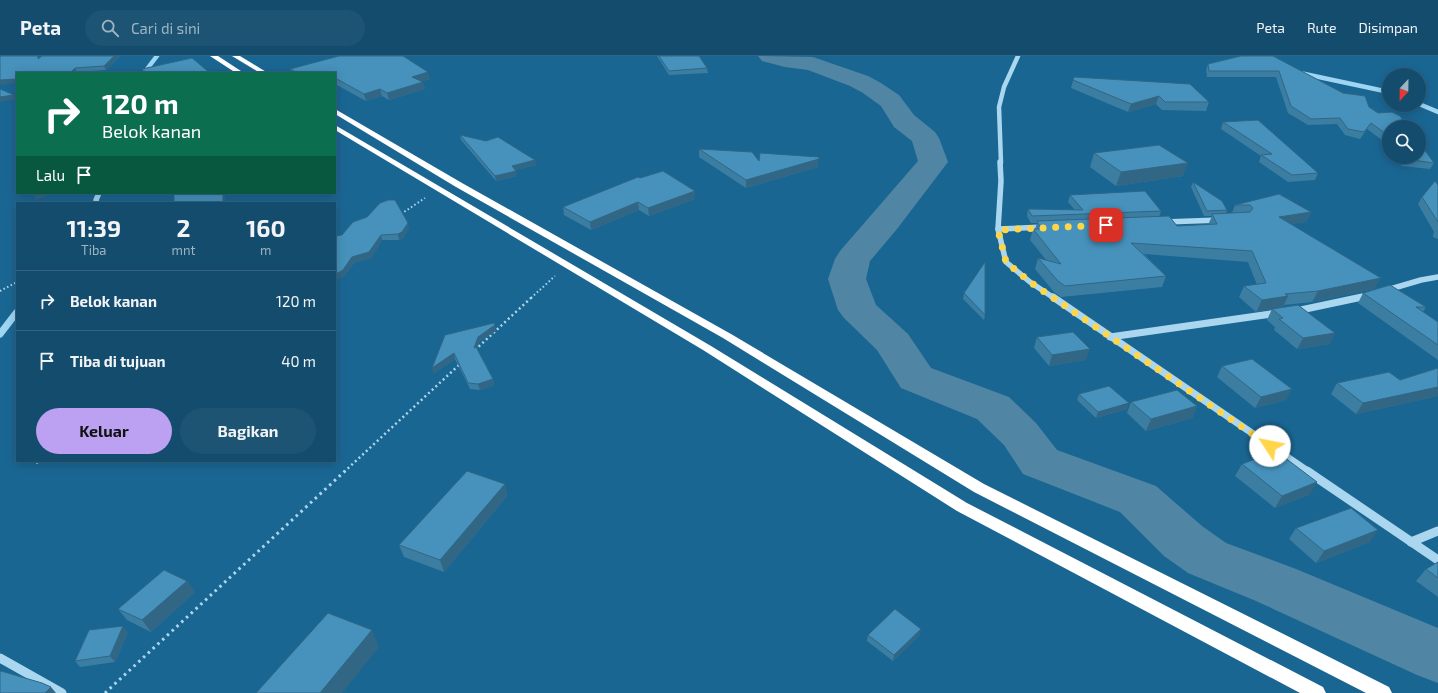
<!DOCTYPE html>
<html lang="id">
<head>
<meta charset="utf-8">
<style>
	body { margin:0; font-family:"Exo 2",sans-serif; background:#1d5373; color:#f1f3f6; height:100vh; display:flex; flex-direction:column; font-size:15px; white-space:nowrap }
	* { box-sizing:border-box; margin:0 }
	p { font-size:13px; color:#9db4c2 }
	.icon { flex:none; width:22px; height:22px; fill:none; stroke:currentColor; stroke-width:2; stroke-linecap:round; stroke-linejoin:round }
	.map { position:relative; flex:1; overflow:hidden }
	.sheet { position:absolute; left:16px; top:146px; width:320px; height:260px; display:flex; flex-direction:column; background:#144c6e; border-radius:0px; box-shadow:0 2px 10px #0003,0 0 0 1px #336381 }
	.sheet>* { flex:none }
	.guide { position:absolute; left:16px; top:16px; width:320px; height:122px; border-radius:0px; box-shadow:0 2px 10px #0003,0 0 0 1px #336381; background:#0b6e4f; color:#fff; overflow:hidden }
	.needle { width:26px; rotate:202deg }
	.controls { position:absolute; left:1382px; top:12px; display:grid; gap:8px }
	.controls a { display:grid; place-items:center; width:44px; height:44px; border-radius:50%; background:#144c6e; box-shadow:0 2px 10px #0003,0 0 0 1px #336381; font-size:20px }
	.pin { position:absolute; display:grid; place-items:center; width:34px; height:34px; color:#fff; margin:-17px; border-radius:8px; box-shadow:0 2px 6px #0006 }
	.me { position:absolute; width:44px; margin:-22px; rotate:304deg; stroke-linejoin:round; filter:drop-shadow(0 0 3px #0008) }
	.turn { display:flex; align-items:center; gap:14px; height:84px; padding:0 20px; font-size:18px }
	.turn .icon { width:52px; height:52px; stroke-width:2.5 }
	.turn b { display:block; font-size:28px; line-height:34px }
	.then { display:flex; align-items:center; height:38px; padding:0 20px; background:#0003; gap:8px; font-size:15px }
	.eta { display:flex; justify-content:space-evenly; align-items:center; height:68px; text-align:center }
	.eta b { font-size:24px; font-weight:700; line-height:28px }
	.cta { display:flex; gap:8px; margin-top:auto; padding:8px 20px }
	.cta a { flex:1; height:46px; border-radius:24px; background:#bca0f2; color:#111; font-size:16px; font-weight:700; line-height:46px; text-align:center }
	.cta a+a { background:#1d5373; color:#f1f3f6 }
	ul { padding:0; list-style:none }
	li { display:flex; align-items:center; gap:12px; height:60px; padding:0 20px; border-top:1px solid #336381 }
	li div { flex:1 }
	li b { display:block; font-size:15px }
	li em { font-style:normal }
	header { display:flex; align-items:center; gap:24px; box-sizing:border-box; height:56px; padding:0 20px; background:#144c6e; border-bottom:1px solid #336381 }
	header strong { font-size:19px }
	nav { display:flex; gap:22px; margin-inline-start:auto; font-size:14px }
	.search { width:280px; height:36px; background:#1d5373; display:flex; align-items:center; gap:10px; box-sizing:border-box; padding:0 14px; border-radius:22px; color:#9db4c2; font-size:15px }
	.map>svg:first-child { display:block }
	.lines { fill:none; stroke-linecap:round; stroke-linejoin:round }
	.stream-far2 { stroke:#9dd5f2; stroke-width:4.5 }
	.stream-far1 { stroke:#9dd5f2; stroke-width:5.5 }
	.stream { stroke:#9dd5f2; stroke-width:7 }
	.river { fill:#5086a3; fill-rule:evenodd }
	.path-far2 { stroke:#aad7ef; stroke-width:2; stroke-dasharray:1.5 2.5; stroke-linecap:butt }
	.path-far1 { stroke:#aad7ef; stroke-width:2.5; stroke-dasharray:2 3; stroke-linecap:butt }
	.path { stroke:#aad7ef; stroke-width:3; stroke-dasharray:2.5 4; stroke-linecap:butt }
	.minor-far3 { stroke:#aad7ef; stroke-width:4.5 }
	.minor-far2 { stroke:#aad7ef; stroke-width:5.5 }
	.minor-far1 { stroke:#aad7ef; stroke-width:7 }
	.minor { stroke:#aad7ef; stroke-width:9 }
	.highway { fill:#fff; fill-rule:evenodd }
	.wall { fill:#3c7ea2 }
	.shaded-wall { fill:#316684 }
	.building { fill:#4692bc; stroke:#316684 }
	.route { stroke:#ffd54a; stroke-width:7; stroke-dasharray:0 12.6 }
</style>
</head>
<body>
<header>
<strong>Peta</strong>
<div class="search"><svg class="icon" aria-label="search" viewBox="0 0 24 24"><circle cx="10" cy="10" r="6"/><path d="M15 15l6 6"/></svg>Cari di sini</div>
<nav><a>Peta</a><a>Rute</a><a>Disimpan</a></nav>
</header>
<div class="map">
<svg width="1438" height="637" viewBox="0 0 1438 637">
	<rect width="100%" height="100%" fill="#1a6693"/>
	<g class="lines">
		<g class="stream-far2">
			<polyline points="144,17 157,0"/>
			<polyline points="1300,17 1389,36"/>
			<polyline points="1419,48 1438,56"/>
		</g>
		<polyline class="stream-far1" points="97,147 96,144 99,137"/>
		<polyline class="stream" points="0,278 17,256"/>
		<polygon class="river" points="758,0 813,1 868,20 881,27 899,39 914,59 935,76 939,82 948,106 897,173 870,205 866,223 876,249 908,278 931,312 1009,341 1036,367 1057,394 1156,430 1202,470 1226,487 1296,513 1438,572 1438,627 1417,619 1256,545 1188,517 1164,500 1120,456 1023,418 1004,389 977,363 901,332 877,294 844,262 838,254 828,223 835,203 840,195 918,105 912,85 894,71 881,50 863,37 850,30 808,14 785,11 762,5"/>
		<g class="path-far2">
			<polyline points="401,158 425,142"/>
			<polyline points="0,235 17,226"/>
			<polyline points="531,242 555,220"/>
		</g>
		<g class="path-far1">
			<polyline points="475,294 532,241"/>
			<polyline points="36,407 40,405"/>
			<polyline points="344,416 459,309"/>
		</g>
		<polyline class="path" points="105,637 345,415"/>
		<polyline class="minor-far3" points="1001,107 999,51 1004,31 1018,0"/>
		<g class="minor-far2">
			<polyline points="1000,106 1001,125 998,173 1006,206 1030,226 1054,242"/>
			<polyline points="1164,166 1220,164"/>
			<polyline points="998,173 1044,171"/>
			<polyline points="1387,234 1421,224 1438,221"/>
			<polyline points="1358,242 1368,240"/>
		</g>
		<g class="minor-far1">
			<polyline points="1053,241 1309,416"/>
			<polyline points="1296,255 1362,241"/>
			<polyline points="1110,281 1278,257"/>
		</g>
		<g class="minor">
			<polyline points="1307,415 1438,504"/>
			<polyline points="1411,486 1438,475"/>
			<polyline points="0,602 62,637"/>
		</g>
		<g class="highway">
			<polygon points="210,0 218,0 244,17 236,17"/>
			<polygon points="232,0 240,0 268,17 260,17"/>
			<polygon points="335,53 462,127 731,278 984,428 1389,631 1392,637 1366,637 974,436 723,282 456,131 335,58"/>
			<polygon points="335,69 711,290 967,447 1323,631 1326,637 1300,637 957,455 703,294 335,74"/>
		</g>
	</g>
	<g class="wall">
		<polygon points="120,0 106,14 77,16 40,1"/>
		<polygon points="657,0 699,0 707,12 708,17 669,19"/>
		<polygon points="1241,0 1369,51 1389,71 1389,91 1386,87 1367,73 1360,83 1345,79 1337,68 1308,69 1288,57 1276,21 1207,21 1206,14 1208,8"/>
		<polygon points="290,13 430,23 422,25 425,33 389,44 382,40 366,45 335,28 335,17 292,17"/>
		<polygon points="1074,21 1209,46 1206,55 1162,54 1156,48 1128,56 1071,32"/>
		<polygon points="1223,66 1318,117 1315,124 1288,126 1259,106 1261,100 1221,73"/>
		<polygon points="460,79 536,109 515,114 517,120 496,125 461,84"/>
		<polygon points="699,93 759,105 818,111 746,132 699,101"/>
		<polygon points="1094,97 1183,120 1116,130 1090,111"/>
		<polygon points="1396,101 1419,101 1434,107 1430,113 1402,110"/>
		<polygon points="640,122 695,135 695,143 649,160 639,154 591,174 564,159 563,151"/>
		<polygon points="1193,126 1227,154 1226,158 1232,157 1235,149 1279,138 1311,156 1306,166 1292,168 1374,233 1312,246 1284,249 1283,251 1256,256 1239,241 1244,230 1257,229 1248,206 1144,198 1166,220 1162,231 1061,241 1054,236 1035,213 1038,202 1047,205 1030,184 1033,173 1035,173 1037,167 1031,167 1027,160 1028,153 1075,154 1068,146 1070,139 1161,155 1159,161 1177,170 1208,169 1212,160 1204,160 1191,131"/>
		<polygon points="1438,129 1438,183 1433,181 1433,179 1434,176 1418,148 1422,141"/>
		<polygon points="409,172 403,182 399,184 382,184 371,202 354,207 344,220 340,222 335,223 335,180"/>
		<polygon points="964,237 985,259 984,264 963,243"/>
		<polygon points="1363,237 1426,251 1423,256 1438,266 1438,304 1358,247"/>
		<polygon points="1272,253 1335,277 1329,288 1297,293 1274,274 1275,271 1267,264"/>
		<polygon points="496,275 479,286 477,293 493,323 494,329 480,334 470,333 455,303 433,318 445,279"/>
		<polygon points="1037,281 1086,304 1049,310 1034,292"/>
		<polygon points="1222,310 1286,344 1255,352 1217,321"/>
		<polygon points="1438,312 1438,340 1356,358 1331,338 1337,327 1400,324"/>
		<polygon points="1079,338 1127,353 1096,362 1077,344"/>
		<polygon points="1131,346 1197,350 1192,362 1146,375 1127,357"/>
		<polygon points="1242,408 1310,438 1275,452 1235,420"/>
		<polygon points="505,428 507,440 444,516 404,501 399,489"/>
		<polygon points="1296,472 1370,486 1316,507 1289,483"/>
		<polygon points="1438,506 1438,541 1416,525 1426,513"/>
		<polygon points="187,525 195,536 151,576 127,564 118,553"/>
		<polygon points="128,576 115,606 80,611 75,605"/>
		<polygon points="868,579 920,579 893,605 867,585"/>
	</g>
	<g class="shaded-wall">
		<polygon points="114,0 120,0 106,14 104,10"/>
		<polygon points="75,12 77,16 76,17 70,17"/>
		<polygon points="428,16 430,23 413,28 412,21"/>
		<polygon points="17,23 17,27 0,29 0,24"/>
		<polygon points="423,26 425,33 389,44 387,37"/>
		<polygon points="380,33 382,40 366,45 364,38"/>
		<polygon points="14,39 16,43 0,46 0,41"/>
		<polygon points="1159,40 1156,48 1128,56 1131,48"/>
		<polygon points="819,103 818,111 746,132 746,124"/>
		<polygon points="535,104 536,109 512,115 512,110"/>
		<polygon points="1188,107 1183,120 1116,130 1121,116"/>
		<polygon points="516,115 517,120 496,125 495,120"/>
		<polygon points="695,135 695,143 649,160 648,152"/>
		<polygon points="39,137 55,137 36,144 33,139"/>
		<rect x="223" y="137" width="2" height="10"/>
		<polygon points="638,146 639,154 591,174 590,166"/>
		<polygon points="1311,156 1306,166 1274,171 1279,161"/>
		<polygon points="408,167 409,172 403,182 399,184 398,178"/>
		<polygon points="381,179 382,184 371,202 354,207 344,220 340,222 335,223 335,217 352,201"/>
		<polygon points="1381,222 1374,233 1312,246 1318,235"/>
		<polygon points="1288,240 1283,251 1256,256 1262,244"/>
		<polygon points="495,269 496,275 479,286 475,297 474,292 478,281"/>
		<polygon points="1335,277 1329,288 1297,293 1303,282"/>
		<polygon points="1090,293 1086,304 1049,310 1052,299"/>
		<polygon points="454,297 455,303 433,318 432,312"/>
		<polygon points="493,323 494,329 480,334 478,328"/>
		<polygon points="1438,331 1438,340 1356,358 1363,347"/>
		<polygon points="1292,333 1286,344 1255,352 1261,341"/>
		<polygon points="1129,347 1127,353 1096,362 1098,356"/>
		<polygon points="1197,350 1192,362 1146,375 1151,363"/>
		<polygon points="1317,426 1310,438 1275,452 1282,440"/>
		<polygon points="505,428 507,440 444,516 440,504"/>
		<polygon points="1378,474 1370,486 1316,507 1324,495"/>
		<polygon points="187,525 195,536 151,576 142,564"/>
		<polygon points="123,570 128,576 115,606 110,600"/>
		<polygon points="921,573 920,579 893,605 894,599"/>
		<polygon points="372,574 379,591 342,637 320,637"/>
		<polygon points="51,631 56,637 45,637"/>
	</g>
	<g class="building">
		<polygon points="0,0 38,0 38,3 42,0 114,0 104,10 75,12 70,17 17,17 17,23 0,24"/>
		<polygon points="339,0 403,0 428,16 412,21 423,26 387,37 380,33 364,38 335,22 335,17 298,17 290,13"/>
		<polygon points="659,0 699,0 707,12 669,15"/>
		<polygon points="1241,0 1273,0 1343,37 1365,40 1369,51 1378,57 1392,56 1400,60 1408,71 1389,71 1389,80 1371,67 1364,76 1348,73 1340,62 1311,63 1291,50 1279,15 1209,15 1208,8"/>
		<polygon points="192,2 210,17 147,17 142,13"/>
		<polygon points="1074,21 1190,28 1209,46 1165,46 1159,40 1131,48 1073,24"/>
		<polygon points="0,33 14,39 0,41"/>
		<polygon points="1258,64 1318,117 1292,119 1261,99 1272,98 1223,66"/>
		<polygon points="460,79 486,85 498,81 535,104 512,110 516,115 495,120"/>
		<polygon points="1419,86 1434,107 1406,103 1404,101 1419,101"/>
		<polygon points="1159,89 1188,107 1121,116 1094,97"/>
		<polygon points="699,93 752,96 759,105 760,97 819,101 819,103 746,124"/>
		<polygon points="663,115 695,135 648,152 638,146 590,166 563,151 638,121 640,122"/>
		<polygon points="1435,125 1438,129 1438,166 1422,141"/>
		<polygon points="1193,126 1222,145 1227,154 1207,155"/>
		<polygon points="1145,135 1161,155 1032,160 1028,153 1083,154 1070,139"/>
		<rect x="174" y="137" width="49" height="10"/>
		<polygon points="1279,138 1311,156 1279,161 1381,222 1318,235 1285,238 1288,240 1262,244 1244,230 1266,227 1252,195 1131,187 1166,220 1065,230 1058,225 1038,202 1061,208 1033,173 1041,173 1037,165 1169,160 1177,170 1217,168 1212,158 1250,156 1253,152 1250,149 1235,149"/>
		<polygon points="388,144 395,144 408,167 402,176 398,178 381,179 369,196 352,201 343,214 338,217 335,217 335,180 342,179 353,166 367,161 380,147"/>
		<polygon points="985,206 985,259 964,237"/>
		<polygon points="1390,229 1426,251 1416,251 1438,266 1438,289 1363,237"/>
		<polygon points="1298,249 1335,277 1303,282 1279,263 1283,262 1272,253"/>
		<polygon points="494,267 495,269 478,281 474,292 476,291 493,323 478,328 468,327 454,297 432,312 445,279"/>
		<polygon points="1073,276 1090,293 1052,299 1037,281"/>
		<polygon points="1252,303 1292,333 1261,341 1222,310"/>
		<polygon points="1438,312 1438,331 1363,347 1337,327 1389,316 1400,324"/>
		<polygon points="1109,330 1129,347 1098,356 1079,338"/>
		<polygon points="1177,334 1197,350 1151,363 1131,346"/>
		<polygon points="1276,395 1317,426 1282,440 1242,408"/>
		<polygon points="467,415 505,428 440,504 399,489"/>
		<polygon points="1351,452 1378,474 1324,495 1296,472"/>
		<polygon points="1438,506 1438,522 1426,513"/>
		<polygon points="164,514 187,525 142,564 118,553"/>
		<polygon points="895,553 921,573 894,599 868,579"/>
		<polygon points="328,557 372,574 320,637 256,637"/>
		<polygon points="123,570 110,600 75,605 89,574"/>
		<polygon points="1,615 42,627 51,631 45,637 0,637 0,616"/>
	</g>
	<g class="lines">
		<polyline class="route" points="1106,169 998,174 1006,206 1030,226 1270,390"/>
	</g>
</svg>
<div class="controls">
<a><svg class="needle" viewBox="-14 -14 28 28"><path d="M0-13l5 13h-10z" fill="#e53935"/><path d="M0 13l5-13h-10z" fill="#9db4c2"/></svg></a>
<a><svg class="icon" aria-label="search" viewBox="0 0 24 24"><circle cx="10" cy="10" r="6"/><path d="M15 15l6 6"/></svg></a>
</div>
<div class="pin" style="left:1106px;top:169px;background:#d93025"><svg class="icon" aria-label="arrive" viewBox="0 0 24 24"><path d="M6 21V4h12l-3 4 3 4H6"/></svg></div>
<svg class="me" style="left:1270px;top:390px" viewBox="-20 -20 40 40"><circle r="19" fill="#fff"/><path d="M0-13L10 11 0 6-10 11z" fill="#ffd54a"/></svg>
<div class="guide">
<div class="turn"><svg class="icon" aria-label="right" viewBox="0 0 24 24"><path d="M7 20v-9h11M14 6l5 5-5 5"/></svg><div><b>120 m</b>Belok kanan</div></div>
<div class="then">Lalu<svg class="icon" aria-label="arrive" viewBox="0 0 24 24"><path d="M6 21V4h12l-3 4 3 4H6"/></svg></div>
</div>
<section class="sheet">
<div class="eta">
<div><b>11:39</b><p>Tiba</p></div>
<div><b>2</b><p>mnt</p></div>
<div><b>160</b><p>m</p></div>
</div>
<ul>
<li><svg class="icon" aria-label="right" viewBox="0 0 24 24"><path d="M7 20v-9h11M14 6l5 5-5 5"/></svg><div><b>Belok kanan</b></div><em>120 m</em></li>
<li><svg class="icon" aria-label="arrive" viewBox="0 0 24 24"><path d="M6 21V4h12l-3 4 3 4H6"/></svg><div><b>Tiba di tujuan</b></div><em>40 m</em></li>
</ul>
<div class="cta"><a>Keluar</a><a>Bagikan</a></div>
</section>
</div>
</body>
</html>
